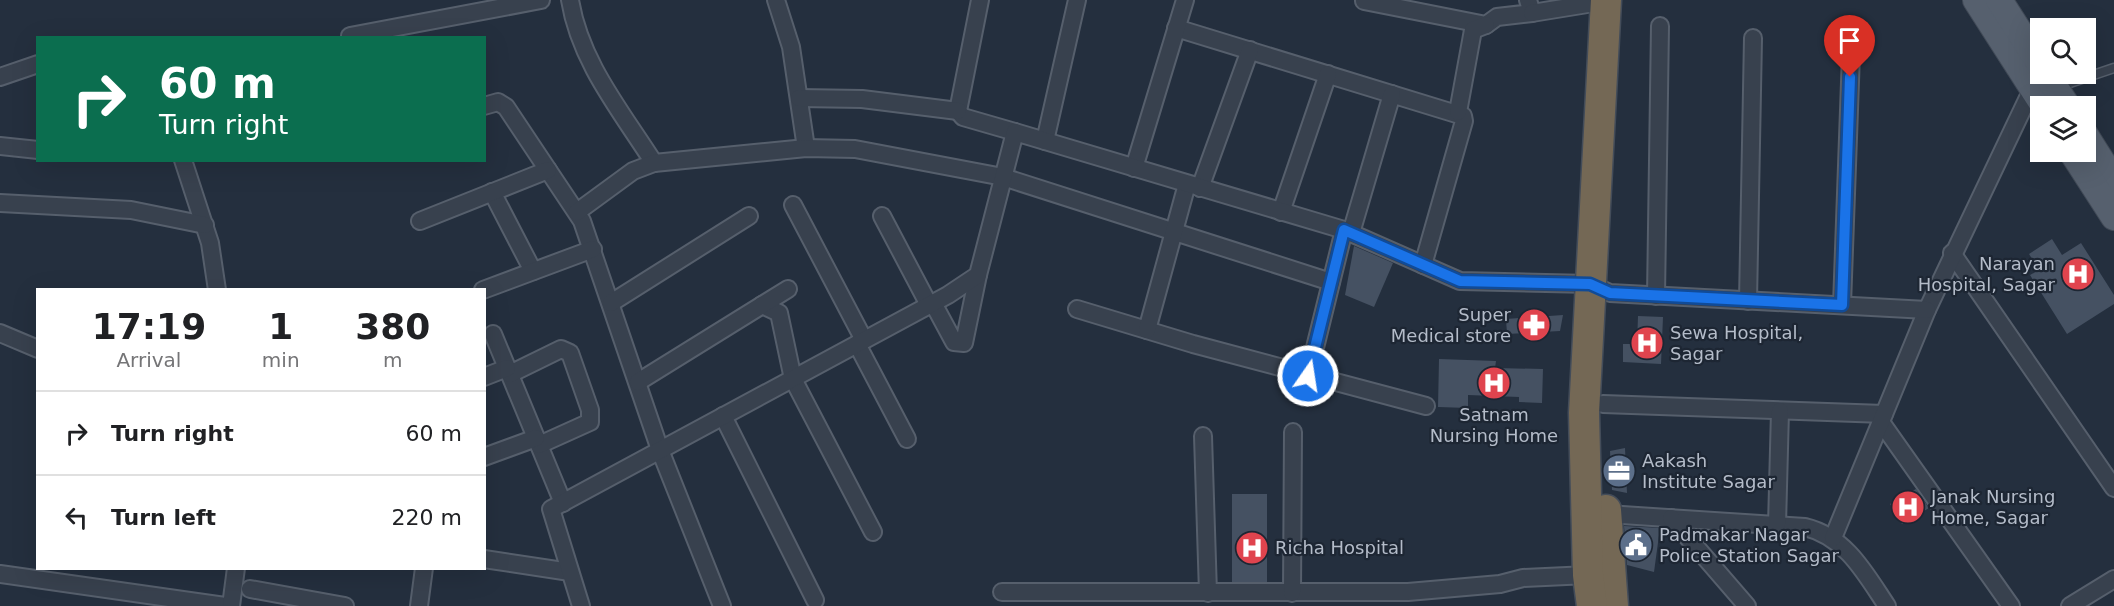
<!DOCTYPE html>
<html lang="en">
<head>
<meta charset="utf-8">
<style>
	body { margin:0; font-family:"DejaVu Sans",sans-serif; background:#f2f2f2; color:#202124; height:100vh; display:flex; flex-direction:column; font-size:22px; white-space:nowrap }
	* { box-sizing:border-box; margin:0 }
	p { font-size:20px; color:#757577 }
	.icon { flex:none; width:33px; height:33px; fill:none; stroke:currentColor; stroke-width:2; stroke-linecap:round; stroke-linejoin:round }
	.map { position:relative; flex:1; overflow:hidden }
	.sheet { position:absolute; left:36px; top:288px; width:450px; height:282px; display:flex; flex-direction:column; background:#fff; border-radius:0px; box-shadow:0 6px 24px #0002 }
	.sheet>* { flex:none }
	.hud { position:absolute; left:36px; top:36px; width:450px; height:126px; border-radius:0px; box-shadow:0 6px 24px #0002; background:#0b6e4f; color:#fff; overflow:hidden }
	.tools { position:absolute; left:2030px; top:18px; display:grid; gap:12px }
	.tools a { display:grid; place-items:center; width:66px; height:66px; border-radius:0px; background:#fff; box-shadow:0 6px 24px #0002; font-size:30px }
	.pin { position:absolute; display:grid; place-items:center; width:51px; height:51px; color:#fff; margin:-62px -26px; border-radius:50% 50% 50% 0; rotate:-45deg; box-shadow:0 0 6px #0007 }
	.pin .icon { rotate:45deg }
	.me { position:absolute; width:66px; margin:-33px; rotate:13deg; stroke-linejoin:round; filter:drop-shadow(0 0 4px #0008) }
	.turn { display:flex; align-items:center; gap:21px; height:126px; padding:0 24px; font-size:27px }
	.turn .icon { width:78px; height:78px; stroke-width:2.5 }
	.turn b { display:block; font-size:42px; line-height:51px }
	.eta { display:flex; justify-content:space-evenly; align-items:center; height:102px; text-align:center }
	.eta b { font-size:36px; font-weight:600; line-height:42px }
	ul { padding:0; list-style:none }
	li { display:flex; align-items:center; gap:18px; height:84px; padding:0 24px; border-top:2px solid #e0e0e0 }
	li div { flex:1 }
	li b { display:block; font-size:22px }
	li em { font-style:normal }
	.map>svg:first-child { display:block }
	.building { fill:#455162 }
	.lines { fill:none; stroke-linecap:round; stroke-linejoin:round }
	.lane-casing { stroke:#565f6c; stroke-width:11 }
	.street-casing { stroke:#565f6c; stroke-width:20 }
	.primary-casing { stroke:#414a57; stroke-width:28 }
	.highway-casing { stroke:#434c59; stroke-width:33 }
	.lane { stroke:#38414e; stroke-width:8 }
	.street { stroke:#38414e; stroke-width:16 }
	.primary { stroke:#56606e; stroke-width:26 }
	.highway { stroke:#746855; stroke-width:30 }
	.route-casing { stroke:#114b97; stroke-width:15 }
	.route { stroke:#1a73e8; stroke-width:10 }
	.labels { text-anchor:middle; stroke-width:4.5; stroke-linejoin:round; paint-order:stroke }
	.poi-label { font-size:18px; fill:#b4bcc9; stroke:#1d2633; text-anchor:start }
</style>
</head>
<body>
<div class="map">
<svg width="2114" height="606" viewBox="0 0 2114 606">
	<rect width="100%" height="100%" fill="#242f3e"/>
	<g class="building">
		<polygon points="2052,239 2062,255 2081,243 2114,295 2114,304 2067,334 2030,275 2039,270 2029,254"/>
		<polygon points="1354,246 1393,263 1374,307 1345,295"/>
		<polygon points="1563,315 1560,331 1507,334 1506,319"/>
		<polygon points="1638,316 1663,317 1661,364 1623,362 1623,344 1637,344"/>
		<polygon points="1439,359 1496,361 1495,368 1543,369 1542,403 1519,402 1519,397 1468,395 1468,408 1438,407"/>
		<polygon points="1625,448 1627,493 1612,490 1610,451"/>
		<polygon points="1916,489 1929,508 1902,524 1890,504"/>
		<rect x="1232" y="494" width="35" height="88"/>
		<polygon points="1624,526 1660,528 1654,572 1627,565"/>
	</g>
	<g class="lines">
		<defs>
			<polyline id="lane" points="2058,87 2114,68"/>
			<g id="street">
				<path d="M570,0C580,62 621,111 654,163"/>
				<polyline points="776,0 791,47 806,148"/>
				<polyline points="980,0 958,111 963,117 1015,132"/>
				<polyline points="1364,1 1486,25 1497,17 1532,13 1528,0"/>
				<polyline points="1532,13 1606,1"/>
				<polyline points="1176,28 1463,116 1464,121 1423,265"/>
				<polyline points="350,36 541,0"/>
				<polyline points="0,77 38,64"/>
				<polyline points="799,98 862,99 958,111"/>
				<polyline points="484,106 498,102 506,107 582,221 660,450 722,606"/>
				<polyline points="1458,112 1473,30 1486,25"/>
				<polyline points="1045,141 1077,0"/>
				<polyline points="0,146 38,150"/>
				<polyline points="183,160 210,243 217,290"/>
				<polyline points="1134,168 1185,0"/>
				<polyline points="1200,188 1250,50"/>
				<polyline points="492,192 533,271"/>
				<polyline points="0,203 131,210 205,225"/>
				<polyline points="793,205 864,340"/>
				<polyline points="577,212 633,171 654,163 806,148 855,149 1003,177 1331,282"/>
				<polyline points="1281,212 1328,74"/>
				<polyline points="882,216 929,305"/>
				<polyline points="420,221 548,170"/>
				<polyline points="1351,233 1392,94"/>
				<polyline points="1952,253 2114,488"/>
				<polyline points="483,290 593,249"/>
				<polyline points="1656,296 1660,26"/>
				<polyline points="1748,301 1753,38"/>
				<polyline points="611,303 749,216"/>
				<polyline points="933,303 954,342 964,343 978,275"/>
				<polyline points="762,305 779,313 793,379 873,532"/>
				<polyline points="1842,305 1851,54"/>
				<polyline points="1077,309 1193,344 1426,406"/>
				<polyline points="1147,330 1187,184"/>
				<polyline points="0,333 38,349"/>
				<polyline points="493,334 563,503"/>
				<polyline points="857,344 907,439"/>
				<polyline points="510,374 561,349 570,353 590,410 590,422 539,445"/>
				<polyline points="1308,376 1344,230"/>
				<polyline points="484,377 507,368"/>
				<polyline points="638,382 788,289"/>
				<polyline points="1603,404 1884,414"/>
				<polyline points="723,416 815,600"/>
				<polyline points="1881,422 2011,606"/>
				<polyline points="1203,436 1208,593"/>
				<polyline points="484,457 536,438"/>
				<path d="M1607,514L1805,527C1846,537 1865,573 1887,606"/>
				<polyline points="1671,518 1747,606"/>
				<polyline points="1777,525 1780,411"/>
				<polyline points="1833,538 1927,310 2036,81"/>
				<polyline points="484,559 570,572"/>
				<polyline points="0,574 225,606"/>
				<polyline points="250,589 345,606"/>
				<polyline points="1002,592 1408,592 1500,584 1523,578 1588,575"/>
				<polyline points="1292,593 1293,432"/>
				<polyline points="231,606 236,568"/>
				<polyline points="419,606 424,568"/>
				<polyline points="581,606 551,509 948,295 978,275 1015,132 1344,230 1460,281 1590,284 1610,293 1927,310"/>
				<polyline points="2070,606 2114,579"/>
			</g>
			<g id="primary">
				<polyline points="1976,0 2044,106"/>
				<polyline points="1999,0 2040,64"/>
				<polyline points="2046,74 2067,106"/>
				<polyline points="2085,135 2114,181"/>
				<polyline points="2072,152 2114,217"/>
			</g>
			<g id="highway">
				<polyline points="1606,510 1613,606"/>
				<polyline points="1592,606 1588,575 1584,413 1606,0"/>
			</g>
		</defs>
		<use href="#lane" class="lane-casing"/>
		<use href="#street" class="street-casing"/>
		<use href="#primary" class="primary-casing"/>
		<use href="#highway" class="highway-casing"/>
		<use href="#lane" class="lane"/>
		<use href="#street" class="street"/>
		<use href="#primary" class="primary"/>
		<use href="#highway" class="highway"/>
	</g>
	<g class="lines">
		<defs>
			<polyline id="route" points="1308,376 1344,230 1460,281 1590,284 1610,293 1842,305 1850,77"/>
		</defs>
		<use href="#route" class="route-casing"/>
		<use href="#route" class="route"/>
	</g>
	<defs>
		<symbol id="hospital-disc" viewBox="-11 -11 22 22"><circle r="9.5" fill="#e0444e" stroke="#1d2633"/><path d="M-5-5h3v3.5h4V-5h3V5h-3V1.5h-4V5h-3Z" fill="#fff"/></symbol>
		<symbol id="pharmacy-disc" viewBox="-11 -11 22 22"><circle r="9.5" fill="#e0444e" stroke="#1d2633"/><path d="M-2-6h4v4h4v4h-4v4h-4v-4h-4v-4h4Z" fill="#fff"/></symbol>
		<symbol id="office-disc" viewBox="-11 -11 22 22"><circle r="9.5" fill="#5c6f8a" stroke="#1d2633"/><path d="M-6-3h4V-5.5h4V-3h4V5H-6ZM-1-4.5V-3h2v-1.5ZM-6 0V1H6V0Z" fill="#fff"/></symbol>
		<symbol id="civic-disc" viewBox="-11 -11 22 22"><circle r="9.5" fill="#5c6f8a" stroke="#1d2633"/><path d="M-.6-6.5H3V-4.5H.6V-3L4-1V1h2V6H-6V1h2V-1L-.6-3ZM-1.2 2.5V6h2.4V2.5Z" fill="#fff"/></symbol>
	</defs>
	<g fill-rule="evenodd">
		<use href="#hospital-disc" x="2059" y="255" width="38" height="38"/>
		<use href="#pharmacy-disc" x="1515" y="306" width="38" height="38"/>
		<use href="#hospital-disc" x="1628" y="324" width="38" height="38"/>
		<use href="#hospital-disc" x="1475" y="364" width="38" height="38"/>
		<use href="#office-disc" x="1600" y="452" width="38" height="38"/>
		<use href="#hospital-disc" x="1889" y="488" width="38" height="38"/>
		<use href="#civic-disc" x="1617" y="526" width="38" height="38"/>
		<use href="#hospital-disc" x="1233" y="529" width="38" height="38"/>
	</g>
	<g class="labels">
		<g class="poi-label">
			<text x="2055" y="270" text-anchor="end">Narayan<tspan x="2055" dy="21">Hospital, Sagar</tspan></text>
			<text x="1511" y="321" text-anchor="end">Super<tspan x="1511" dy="21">Medical store</tspan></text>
			<text x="1670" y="339">Sewa Hospital,<tspan x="1670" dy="21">Sagar</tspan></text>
			<text x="1494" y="421" text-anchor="middle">Satnam<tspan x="1494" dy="21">Nursing Home</tspan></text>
			<text x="1642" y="467">Aakash<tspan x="1642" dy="21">Institute Sagar</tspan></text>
			<text x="1931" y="503">Janak Nursing<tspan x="1931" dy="21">Home, Sagar</tspan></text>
			<text x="1659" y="541">Padmakar Nagar<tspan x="1659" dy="21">Police Station Sagar</tspan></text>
			<text x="1275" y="554">Richa Hospital</text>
		</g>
	</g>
</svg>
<div class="tools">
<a><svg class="icon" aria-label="search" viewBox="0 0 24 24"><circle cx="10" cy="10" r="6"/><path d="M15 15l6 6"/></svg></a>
<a><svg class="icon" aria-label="layers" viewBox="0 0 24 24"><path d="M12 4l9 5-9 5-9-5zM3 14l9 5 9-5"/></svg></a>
</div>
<div class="pin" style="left:1850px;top:77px;background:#d93025"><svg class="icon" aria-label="arrive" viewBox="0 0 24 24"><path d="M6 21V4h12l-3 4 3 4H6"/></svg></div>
<svg class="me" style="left:1308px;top:376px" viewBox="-20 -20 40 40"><circle r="17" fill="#1a73e8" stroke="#fff" stroke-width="3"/><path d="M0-11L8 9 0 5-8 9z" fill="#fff"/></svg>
<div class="hud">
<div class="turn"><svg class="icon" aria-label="right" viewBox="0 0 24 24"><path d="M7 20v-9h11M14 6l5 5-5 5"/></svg><div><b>60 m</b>Turn right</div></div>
</div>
<section class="sheet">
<div class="eta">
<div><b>17:19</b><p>Arrival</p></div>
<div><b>1</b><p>min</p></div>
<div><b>380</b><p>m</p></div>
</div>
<ul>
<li><svg class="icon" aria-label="right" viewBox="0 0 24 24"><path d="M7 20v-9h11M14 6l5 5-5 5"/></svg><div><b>Turn right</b></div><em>60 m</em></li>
<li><svg class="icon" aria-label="left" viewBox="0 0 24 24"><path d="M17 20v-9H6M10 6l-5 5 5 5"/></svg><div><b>Turn left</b></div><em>220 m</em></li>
</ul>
</section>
</div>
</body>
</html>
